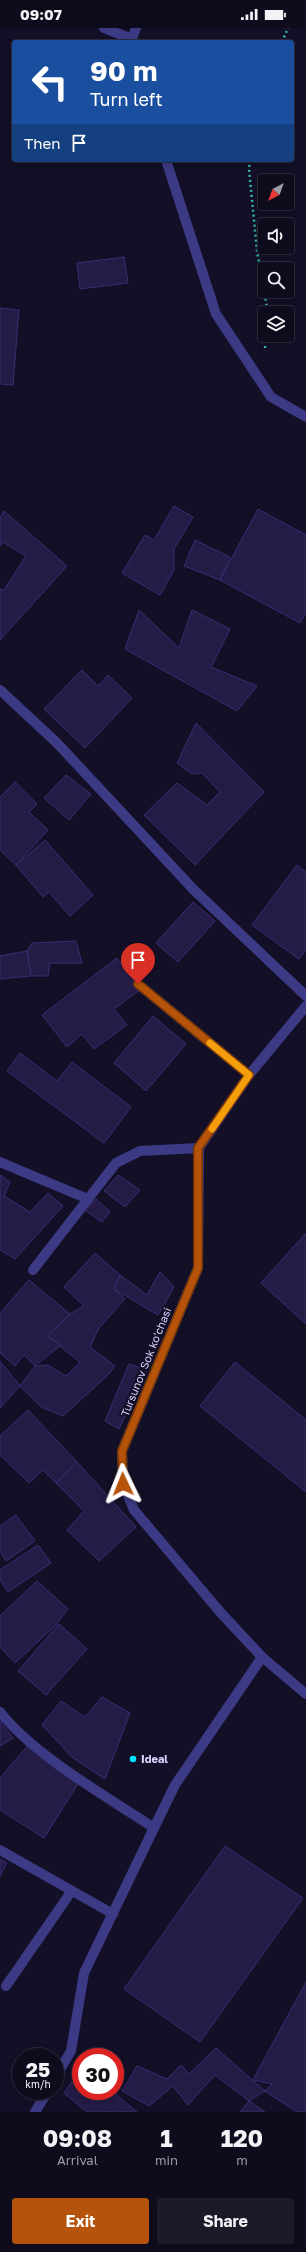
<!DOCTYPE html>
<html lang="en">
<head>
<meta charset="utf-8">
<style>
	body { margin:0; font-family:"Golos Text",sans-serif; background:#1c1929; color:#f1f3f6; height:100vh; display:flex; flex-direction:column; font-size:15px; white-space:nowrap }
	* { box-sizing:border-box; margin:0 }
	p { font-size:13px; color:#9b9ba3 }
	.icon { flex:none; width:22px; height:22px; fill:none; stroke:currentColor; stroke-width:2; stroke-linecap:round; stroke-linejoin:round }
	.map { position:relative; height:2084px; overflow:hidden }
	.side { display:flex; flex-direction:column; background:#0e0b1c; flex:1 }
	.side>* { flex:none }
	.guide { position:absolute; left:12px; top:12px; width:282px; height:122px; border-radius:4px; box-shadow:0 2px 6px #0003,0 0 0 1px #2e2b3b; background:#1a4fa0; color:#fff; overflow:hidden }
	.needle { width:26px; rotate:221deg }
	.fabs { position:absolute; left:258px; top:146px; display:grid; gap:8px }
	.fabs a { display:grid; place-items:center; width:36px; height:36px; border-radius:4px; background:#0e0b1c; box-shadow:0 2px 6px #0003,0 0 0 1px #2e2b3b; font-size:20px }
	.speed { position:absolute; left:12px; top:2020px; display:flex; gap:8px; font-size:20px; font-weight:700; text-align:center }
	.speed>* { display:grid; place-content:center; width:52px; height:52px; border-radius:50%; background:#0e0b1c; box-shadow:0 2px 6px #0003,0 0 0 1px #2e2b3b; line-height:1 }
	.speed small { font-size:10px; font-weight:400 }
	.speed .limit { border:6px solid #d22; background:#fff; color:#111 }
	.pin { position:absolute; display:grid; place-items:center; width:34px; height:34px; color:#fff; margin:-41px -17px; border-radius:50% 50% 50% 0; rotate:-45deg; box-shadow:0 0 4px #0007 }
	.pin .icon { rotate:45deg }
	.me { position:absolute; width:44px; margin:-22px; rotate:358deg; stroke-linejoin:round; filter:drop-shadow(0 0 3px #0008) }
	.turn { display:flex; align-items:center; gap:14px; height:84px; padding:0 12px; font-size:18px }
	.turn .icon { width:52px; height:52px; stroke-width:2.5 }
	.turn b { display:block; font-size:28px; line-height:34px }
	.then { display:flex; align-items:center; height:38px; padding:0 12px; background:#0003; gap:8px; font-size:15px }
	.eta { display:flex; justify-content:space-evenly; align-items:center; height:68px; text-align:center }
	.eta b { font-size:24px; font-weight:700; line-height:28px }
	.cta { display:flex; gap:8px; margin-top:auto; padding:8px 12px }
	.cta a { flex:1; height:46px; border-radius:4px; background:#b45309; color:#fff; font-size:16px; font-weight:700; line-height:46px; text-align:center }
	.cta a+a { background:#1c1929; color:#f1f3f6 }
	.status { display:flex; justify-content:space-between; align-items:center; height:28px; padding:0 20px; background:#0e0b1c; direction:ltr }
	.status svg { height:11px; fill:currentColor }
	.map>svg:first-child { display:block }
	.building { fill:#241b47; stroke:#3b2d73 }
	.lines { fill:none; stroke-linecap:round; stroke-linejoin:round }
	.path { stroke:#2fb8b0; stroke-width:2.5; stroke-dasharray:2 3; stroke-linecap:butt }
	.service { stroke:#3d3a85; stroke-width:10 }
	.minor { stroke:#3d3a85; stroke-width:10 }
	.route-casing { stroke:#753606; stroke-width:10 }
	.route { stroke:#b45309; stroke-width:7 }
	.slow { stroke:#f59e0b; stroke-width:7 }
	.poi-dot { fill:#00e5ff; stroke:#130f26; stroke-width:1.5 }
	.labels { text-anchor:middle; stroke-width:4; stroke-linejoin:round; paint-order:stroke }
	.street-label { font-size:11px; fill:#d9d4ff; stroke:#130f26 }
	.poi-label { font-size:11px; font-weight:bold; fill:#d9d4ff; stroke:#130f26; text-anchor:start }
</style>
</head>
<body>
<div class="status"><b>09:07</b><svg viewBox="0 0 49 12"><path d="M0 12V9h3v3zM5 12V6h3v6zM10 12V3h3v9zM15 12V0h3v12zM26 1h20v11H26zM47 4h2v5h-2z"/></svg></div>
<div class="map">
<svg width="306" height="2084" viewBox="0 0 306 2084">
	<rect width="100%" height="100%" fill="#130f26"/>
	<g class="building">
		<polygon points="124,229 128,255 80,261 77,235"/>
		<polygon points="0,280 19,282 13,357 0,356"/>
		<polygon points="174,478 193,489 174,521 174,542 160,567 122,545 145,507 154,512"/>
		<polygon points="258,481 306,507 306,584 300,595 220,552"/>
		<polygon points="4,483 67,538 0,612 0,561 4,562 26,528 2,514 0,518 0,490"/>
		<polygon points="195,512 230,529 220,552 184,538"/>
		<polygon points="139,582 179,620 192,582 230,601 211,639 257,658 237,683 125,621"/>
		<polygon points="82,642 98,658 108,647 132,670 85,720 44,681"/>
		<polygon points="196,695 264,764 195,837 144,787 177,755 207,777 220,764 202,745 192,746 177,735"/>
		<polygon points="66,747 91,766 69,792 44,770"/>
		<polygon points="15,754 37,776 29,784 48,802 16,837 0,822 0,769"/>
		<polygon points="45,812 93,867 70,888 49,864 43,869 16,837"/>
		<polygon points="297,837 306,844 306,922 299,931 252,897"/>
		<polygon points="193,874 215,893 178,934 156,915"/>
		<polygon points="76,913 82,935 50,935 48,948 31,948 27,923 32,915"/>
		<polygon points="27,923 31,948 0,951 0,928"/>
		<polygon points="117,930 141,961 114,981 127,997 94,1021 82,1006 67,1019 42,987"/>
		<polygon points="153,988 186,1016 146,1063 114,1035"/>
		<polygon points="20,1025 57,1053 72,1034 131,1079 104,1115 7,1043"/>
		<polygon points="0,1147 10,1154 4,1168 30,1184 48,1165 63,1178 15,1231 0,1222"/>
		<polygon points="118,1147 140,1162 125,1179 104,1163"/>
		<polygon points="96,1171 110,1184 102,1194 85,1182"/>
		<polygon points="306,1205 306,1296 261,1255"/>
		<polygon points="95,1225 120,1247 114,1261 125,1271 99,1300 90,1319 115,1338 108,1347 63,1388 41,1379 20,1358 35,1338 48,1337 66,1348 80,1334 47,1308 70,1286 84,1278 64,1259"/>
		<polygon points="160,1244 174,1259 158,1287 114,1261 120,1247 147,1267"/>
		<polygon points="29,1252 70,1286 47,1308 61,1317 35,1338 24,1327 15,1338 0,1325 0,1285"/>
		<polygon points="0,1333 20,1358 0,1380"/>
		<polygon points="235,1334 306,1392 306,1464 200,1378"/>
		<polygon points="129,1336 147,1342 119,1401 105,1393"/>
		<polygon points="28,1382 77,1434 56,1455 43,1442 29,1455 0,1427 0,1408"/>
		<polygon points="77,1434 136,1499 99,1533 67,1502 84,1483 56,1455"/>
		<polygon points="16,1487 35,1513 6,1533 0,1523 0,1498"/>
		<polygon points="38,1517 51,1535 8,1564 0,1552 0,1542"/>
		<polygon points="37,1553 68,1581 56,1597 15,1635 0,1619 0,1588"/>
		<polygon points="59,1596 87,1621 46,1667 18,1643"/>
		<polygon points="102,1669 130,1685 105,1751 73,1730 42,1697 61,1673 85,1689"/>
		<polygon points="0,1693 13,1710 0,1718"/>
		<polygon points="29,1716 79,1754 44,1810 0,1782 0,1750"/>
		<polygon points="225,1818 303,1870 200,2014 124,1961"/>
		<polygon points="0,1831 7,1835 0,1848"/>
		<polygon points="306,1954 306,2084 297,2084 265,2063 272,2056 253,2052"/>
		<polygon points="216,2020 265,2063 249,2073 215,2047 188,2077 173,2058 149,2078 122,2063 137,2038 167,2051 181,2037 189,2046"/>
		<polygon points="81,2041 81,2063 112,2063 137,2084 87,2084 64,2065"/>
		<polygon points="249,2073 265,2084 240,2084"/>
	</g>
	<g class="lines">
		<g class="path">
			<polyline points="282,14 288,0"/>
			<polyline points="250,132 249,141 257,223 268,285"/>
			<polyline points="265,320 266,307"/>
		</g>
		<g class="service">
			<polyline points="132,11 136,0"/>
			<polyline points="0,662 57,715 194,862 306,968"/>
			<polyline points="138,956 249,1047"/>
			<polyline points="0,1134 88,1171 116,1135 140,1123 199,1120"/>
			<polyline points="33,1242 88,1171"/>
			<path d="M0,1684C35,1728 106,1768 154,1800"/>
			<polyline points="0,1822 113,1886"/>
			<polyline points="6,1958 71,1864"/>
			<polyline points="55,2050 71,2023 84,1945 154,1800 175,1757 262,1629"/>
			<polyline points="35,2084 48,2063"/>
		</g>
		<g class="minor">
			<polyline points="104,0 132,11 133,14"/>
			<polyline points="166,132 216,286 271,369 306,389"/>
			<polyline points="306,978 249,1047 199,1120 198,1240 122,1423 123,1456 134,1482 221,1585 262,1629 306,1666"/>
		</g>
	</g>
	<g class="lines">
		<defs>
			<polyline id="route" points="123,1456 122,1423 198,1240 198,1120 249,1047 138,956"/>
		</defs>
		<use href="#route" class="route-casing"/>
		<use href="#route" class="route"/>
		<polyline class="slow" points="210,1015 249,1047 212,1101"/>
	</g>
	<circle class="poi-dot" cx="133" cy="1731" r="4"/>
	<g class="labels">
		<g class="street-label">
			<text transform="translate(146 1334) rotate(-68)" y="4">Tursunov Sok ko'chasi</text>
		</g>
		<g class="poi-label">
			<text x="141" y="1735">Ideal</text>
		</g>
	</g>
</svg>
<div class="fabs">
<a><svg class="needle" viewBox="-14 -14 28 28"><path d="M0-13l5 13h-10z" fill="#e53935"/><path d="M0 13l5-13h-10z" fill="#9b9ba3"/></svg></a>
<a><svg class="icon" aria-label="sound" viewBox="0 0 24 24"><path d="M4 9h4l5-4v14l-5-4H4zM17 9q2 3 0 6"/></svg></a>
<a><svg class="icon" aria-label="search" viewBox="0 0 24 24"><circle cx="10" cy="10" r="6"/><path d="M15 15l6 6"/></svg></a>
<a><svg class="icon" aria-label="layers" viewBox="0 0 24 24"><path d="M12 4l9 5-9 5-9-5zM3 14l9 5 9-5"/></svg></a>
</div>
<div class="speed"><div>25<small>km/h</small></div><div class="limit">30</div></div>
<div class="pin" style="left:138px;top:956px;background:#d93025"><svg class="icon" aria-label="arrive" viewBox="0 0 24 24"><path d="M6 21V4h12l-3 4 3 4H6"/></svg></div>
<svg class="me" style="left:123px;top:1456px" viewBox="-20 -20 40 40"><path d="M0-17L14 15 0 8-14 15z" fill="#b45309" stroke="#fff" stroke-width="4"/></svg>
<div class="guide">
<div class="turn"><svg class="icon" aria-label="left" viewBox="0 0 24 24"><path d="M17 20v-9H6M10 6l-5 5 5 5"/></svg><div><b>90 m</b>Turn left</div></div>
<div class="then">Then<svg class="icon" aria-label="arrive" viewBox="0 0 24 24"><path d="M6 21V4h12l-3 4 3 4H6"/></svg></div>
</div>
</div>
<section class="side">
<div class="eta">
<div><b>09:08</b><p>Arrival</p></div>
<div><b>1</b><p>min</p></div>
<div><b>120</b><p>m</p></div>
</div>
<div class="cta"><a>Exit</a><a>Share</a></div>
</section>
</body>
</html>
